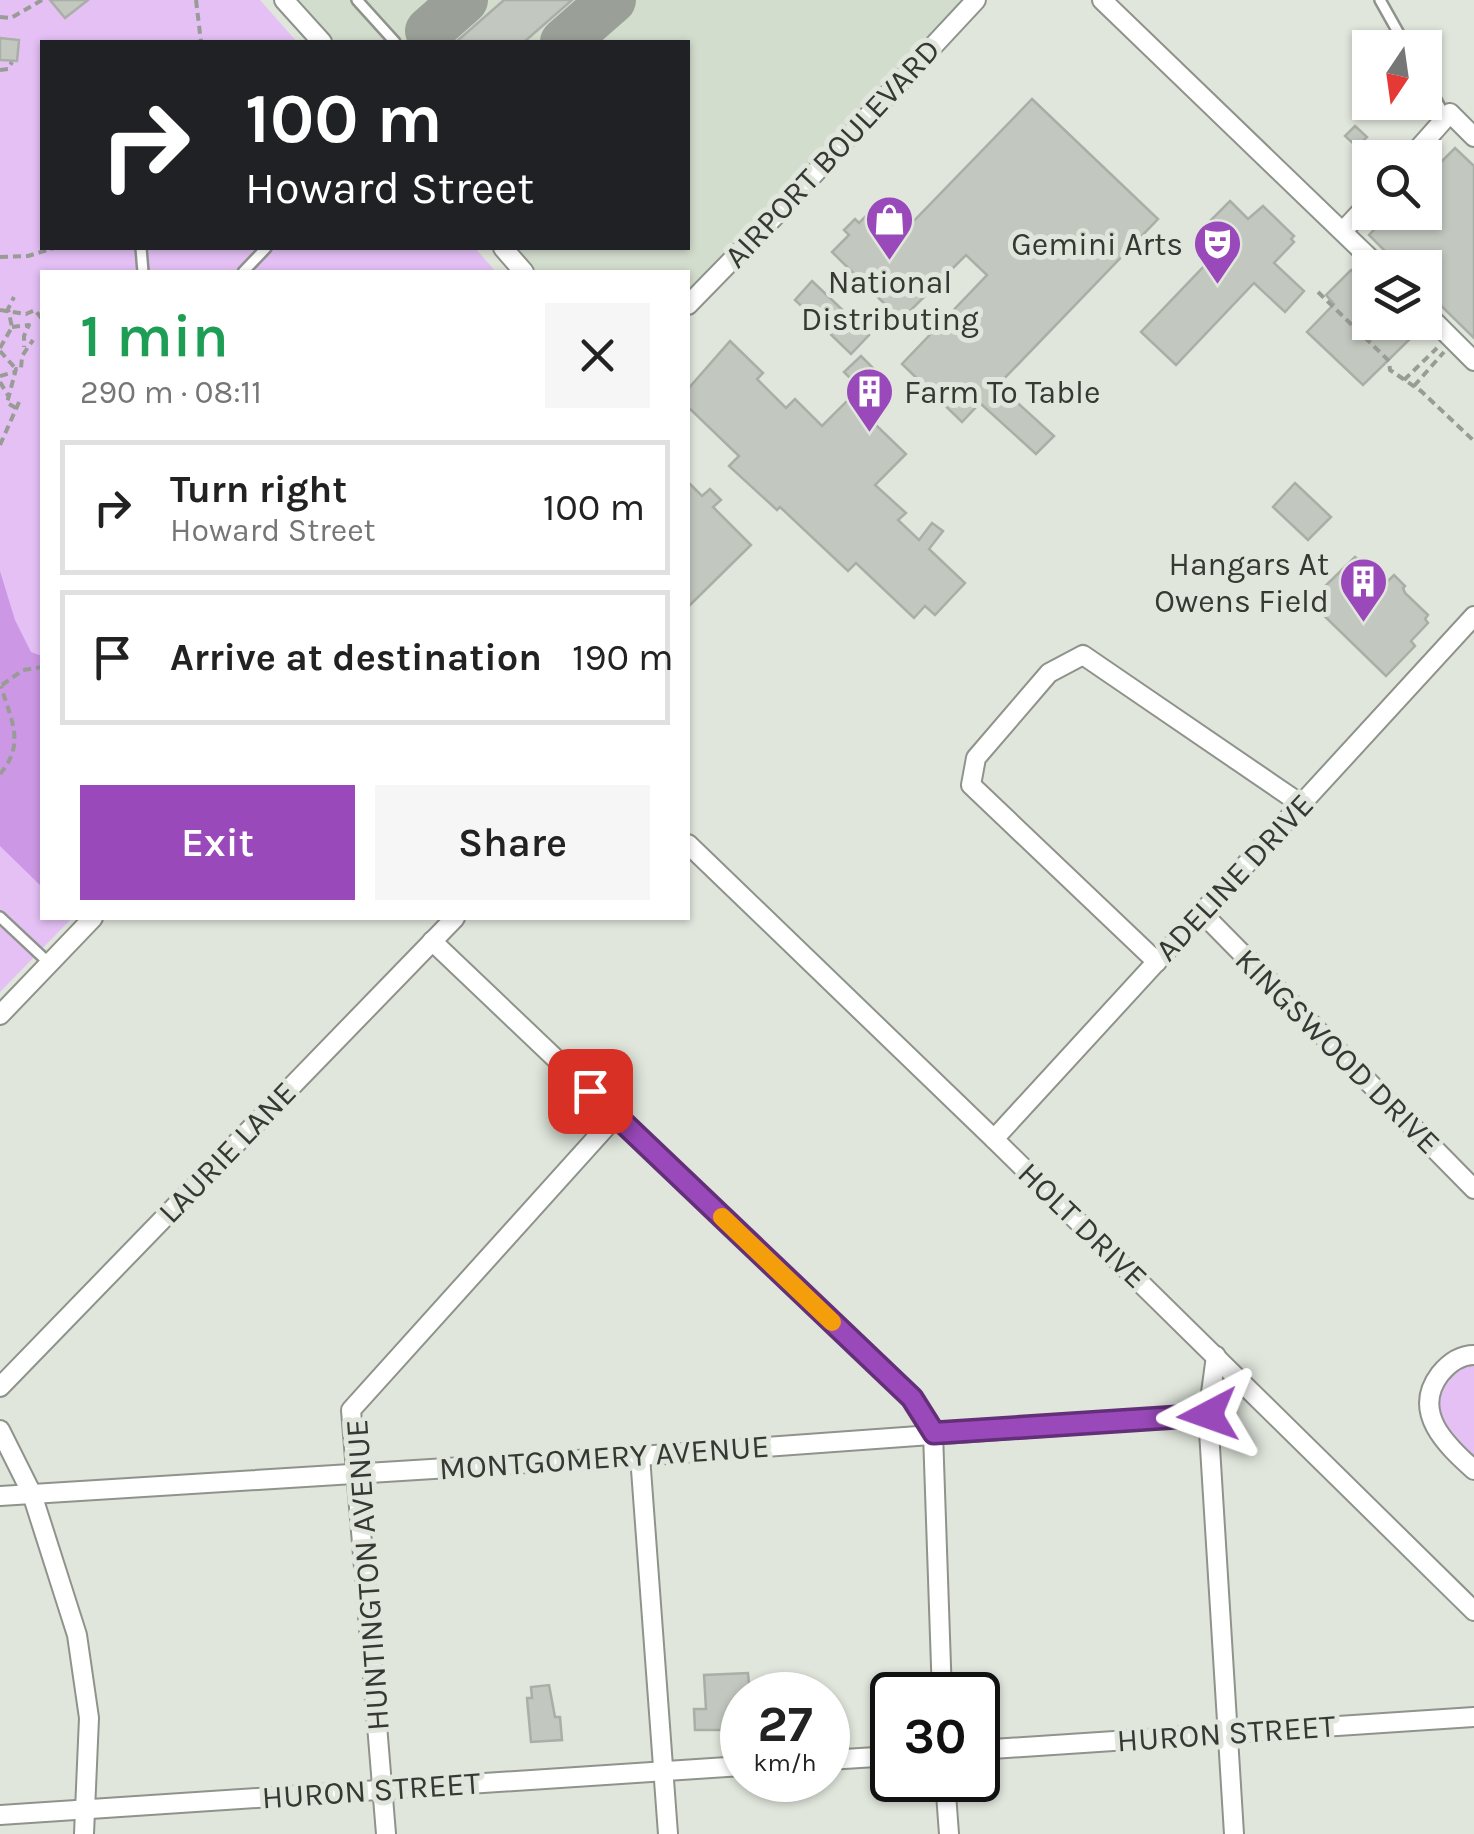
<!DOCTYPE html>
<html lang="en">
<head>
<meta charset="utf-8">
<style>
	body { margin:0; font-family:Karla,sans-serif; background:#f6f6f6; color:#222; height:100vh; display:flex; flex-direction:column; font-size:38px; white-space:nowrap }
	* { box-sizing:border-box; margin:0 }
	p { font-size:32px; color:#767676 }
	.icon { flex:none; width:55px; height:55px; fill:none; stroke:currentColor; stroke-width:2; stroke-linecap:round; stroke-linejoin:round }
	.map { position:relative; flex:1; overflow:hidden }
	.side { position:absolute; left:40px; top:270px; width:650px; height:650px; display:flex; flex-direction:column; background:#fff; border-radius:0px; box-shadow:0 2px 8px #0004 }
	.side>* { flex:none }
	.hud { position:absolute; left:40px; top:40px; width:650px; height:210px; border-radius:0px; box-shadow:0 2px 8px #0004; background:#202124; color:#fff; overflow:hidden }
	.needle { width:65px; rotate:193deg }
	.controls { position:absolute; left:1352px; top:30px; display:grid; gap:20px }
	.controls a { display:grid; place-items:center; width:90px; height:90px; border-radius:0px; background:#fff; box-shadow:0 2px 8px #0004; font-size:50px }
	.speed { position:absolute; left:720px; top:1672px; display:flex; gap:20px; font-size:50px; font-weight:700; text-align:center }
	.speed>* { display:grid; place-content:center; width:130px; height:130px; border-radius:50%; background:#fff; box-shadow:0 2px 8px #0004; line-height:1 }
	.speed small { font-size:25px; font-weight:400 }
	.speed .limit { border:5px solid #111; border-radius:15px; background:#fff; color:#111 }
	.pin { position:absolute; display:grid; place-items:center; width:85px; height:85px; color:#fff; margin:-42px; border-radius:20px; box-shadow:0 5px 15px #0006 }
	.me { position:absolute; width:110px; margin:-55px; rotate:266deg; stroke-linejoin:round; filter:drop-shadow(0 0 8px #0008) }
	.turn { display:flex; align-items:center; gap:35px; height:210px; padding:0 40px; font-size:45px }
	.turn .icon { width:130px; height:130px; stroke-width:2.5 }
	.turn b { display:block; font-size:70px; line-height:85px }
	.round { display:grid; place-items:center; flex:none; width:105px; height:105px; border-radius:0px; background:#f6f6f6 }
	.head { display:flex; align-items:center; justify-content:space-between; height:170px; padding:0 40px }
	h1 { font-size:60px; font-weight:600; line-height:75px; color:#1e9e55 }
	.action { display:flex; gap:20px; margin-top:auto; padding:20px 40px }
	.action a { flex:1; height:115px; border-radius:0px; background:#9949b9; color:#fff; font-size:40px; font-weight:600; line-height:115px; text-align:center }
	.action a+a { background:#f6f6f6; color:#222 }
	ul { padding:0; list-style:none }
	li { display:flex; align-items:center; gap:30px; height:135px; margin:0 20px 15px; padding:0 20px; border:5px solid #e0e0e0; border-radius:0px }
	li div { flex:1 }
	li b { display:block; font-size:38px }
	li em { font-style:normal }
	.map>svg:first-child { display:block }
	.built { fill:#d3ddcd }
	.green { fill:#e4c0f5 }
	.forest { fill:#cc97e4 }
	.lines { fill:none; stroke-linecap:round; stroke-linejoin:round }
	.taxiway { stroke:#9a9f98; stroke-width:48 }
	.building { fill:#c2c8bf; stroke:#a9aea6; stroke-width:2.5 }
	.service-casing { stroke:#8e938b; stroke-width:14 }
	.minor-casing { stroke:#8e938b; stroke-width:22 }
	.path { stroke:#989c95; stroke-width:4; stroke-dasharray:8 5; stroke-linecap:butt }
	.service { stroke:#fff; stroke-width:9 }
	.minor { stroke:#fff; stroke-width:18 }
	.route-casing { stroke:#632f78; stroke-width:25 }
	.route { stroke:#9949b9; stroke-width:18 }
	.slow { stroke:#f59e0b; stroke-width:18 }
	.labels { text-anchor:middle; stroke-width:10; stroke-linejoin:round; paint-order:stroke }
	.street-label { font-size:32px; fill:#363834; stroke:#e0e6dc }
	.poi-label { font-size:32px; fill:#363834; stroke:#e0e6dc; text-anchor:end }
</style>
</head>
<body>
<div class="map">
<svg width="1474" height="1834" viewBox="0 0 1474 1834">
	<rect width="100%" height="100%" fill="#e0e6dc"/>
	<polygon class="built" points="284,0 976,0 688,305 688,272 524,272 503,248 688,248 688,42 322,42"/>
	<g class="green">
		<polygon points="0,0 260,0 297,42 42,42 42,248 475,248 496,272 42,272 42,918 72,918 0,992"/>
		<polygon points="1474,1355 1474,1470 1436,1430 1433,1385"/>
	</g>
	<polygon class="forest" points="0,571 15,620 31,652 42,656 42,887 0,846"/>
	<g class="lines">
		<g class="taxiway">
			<polyline points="429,31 464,0"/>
			<polyline points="564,42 612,0"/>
		</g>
	</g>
	<g class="building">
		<polygon points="50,0 88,0 65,18"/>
		<polygon points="504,0 572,0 524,42 456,42"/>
		<polygon points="0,38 19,40 17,61 0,60"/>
		<polygon points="1032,99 1158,219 998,385 1054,436 1036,454 980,403 962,422 902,364 987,275 966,255 901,320 832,252 849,235 844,230 855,219 859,223 878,204 905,230"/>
		<polygon points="1355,126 1367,137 1357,147 1345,136"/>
		<polygon points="1455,148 1474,166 1474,338 1425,290 1425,268 1402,268 1369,235 1391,212 1425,212 1425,178"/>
		<polygon points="1230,201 1248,219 1263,206 1294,236 1291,239 1294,242 1274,263 1304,291 1285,312 1254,283 1176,365 1141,332 1230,239 1211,220"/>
		<polygon points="1351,270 1370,288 1370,322 1405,322 1416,333 1363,385 1307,332 1334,304 1326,295"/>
		<polygon points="812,281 869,335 851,354 795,300"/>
		<polygon points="730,341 763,373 757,379 786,408 795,399 822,426 849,399 906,454 875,485 906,513 898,520 919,540 932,523 943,531 929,549 965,583 935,615 925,606 914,618 856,563 848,571 780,507 777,510 729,466 739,456 688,407 688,389"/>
		<polygon points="861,356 873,368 857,385 844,372"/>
		<polygon points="688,482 702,496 710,489 721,500 713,507 751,545 688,607"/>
		<polygon points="1295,483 1331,517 1308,540 1273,507"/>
		<polygon points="1355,557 1380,580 1383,577 1388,581 1394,575 1405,586 1403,588 1405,593 1428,615 1425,619 1428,623 1411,641 1415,646 1386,676 1313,605 1315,603 1312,599"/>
		<polygon points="748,1673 750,1695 742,1695 742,1730 695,1730 694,1709 706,1709 704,1675"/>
		<polygon points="549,1685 555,1717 560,1717 562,1740 531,1742 527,1698 532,1698 531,1687"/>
	</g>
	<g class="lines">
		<defs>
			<g id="service">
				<polyline points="357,0 395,42"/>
				<polyline points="1380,0 1407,48"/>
				<polyline points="1425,80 1446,118"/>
				<polyline points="141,248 143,272"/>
				<polyline points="243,272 266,248"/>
				<polyline points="0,917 49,963"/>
			</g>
			<g id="minor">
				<polyline points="284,0 322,42"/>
				<polyline points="1102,0 1380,268"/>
				<polyline points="1410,158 1450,113 1474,137"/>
				<polyline points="1343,231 1370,202"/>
				<polyline points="503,248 524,272"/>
				<polyline points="688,305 773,218 976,0"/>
				<polyline points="1425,312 1474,361"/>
				<polyline points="688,844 994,1139 1474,1611"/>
				<polyline points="1202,913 1474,1189"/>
				<polyline points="432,941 912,1398 933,1433 942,1695"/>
				<polyline points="1157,962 971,785 976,758 1049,673 1083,655 1301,804"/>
				<polyline points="0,1015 93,918"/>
				<polyline points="994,1139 1474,616"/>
				<path d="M1474,1355C1460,1355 1449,1363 1440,1374C1411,1412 1446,1445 1474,1470"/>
				<polyline points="1216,1356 1208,1415 1234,1834"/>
				<polyline points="0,1387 455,918"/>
				<polyline points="0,1430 32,1494 77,1635 89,1718 84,1834"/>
				<polyline points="640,1456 668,1834"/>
				<polyline points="0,1496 640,1456 1208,1415"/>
				<polyline points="978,1750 1474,1717"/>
				<polyline points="828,1760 892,1756"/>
				<polyline points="945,1780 949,1834"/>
				<polyline points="0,1815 742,1766"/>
				<polyline points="386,1834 351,1410 616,1116"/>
			</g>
		</defs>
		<use href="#service" class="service-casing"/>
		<use href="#minor" class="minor-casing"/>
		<g class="path">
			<polyline points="196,0 201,42"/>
			<polyline points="0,17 11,18 42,0"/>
			<polyline points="0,70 8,69 12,62"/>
			<polyline points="0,257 28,256 54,248"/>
			<polyline points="1318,292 1389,361 1390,370 1421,391 1474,441"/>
			<polyline points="0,310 26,314 35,310 42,319"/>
			<polyline points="12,327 29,325 24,336 24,347"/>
			<polyline points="0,348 12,327 8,309 14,297"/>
			<polyline points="0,351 16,369"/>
			<polyline points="0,376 15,372"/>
			<polyline points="1404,380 1437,348"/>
			<polyline points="0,382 9,397"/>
			<polyline points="1414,386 1444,352"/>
			<polyline points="16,408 7,403 16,369 21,369 22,356 33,340"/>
			<polyline points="0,445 20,400"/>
			<polyline points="2,685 23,670 42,667"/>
			<path d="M0,774C26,743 11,721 1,686"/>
		</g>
		<use href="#service" class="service"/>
		<use href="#minor" class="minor"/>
	</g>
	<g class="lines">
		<defs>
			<polyline id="route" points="590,1091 912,1398 934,1433 1208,1415"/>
		</defs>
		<use href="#route" class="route-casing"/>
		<use href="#route" class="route"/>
		<polyline class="slow" points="722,1217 832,1322"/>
	</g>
	<defs>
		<symbol id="shop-pin" viewBox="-11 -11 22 30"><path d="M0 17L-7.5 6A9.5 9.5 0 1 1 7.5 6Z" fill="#9949b9" stroke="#e0e6dc"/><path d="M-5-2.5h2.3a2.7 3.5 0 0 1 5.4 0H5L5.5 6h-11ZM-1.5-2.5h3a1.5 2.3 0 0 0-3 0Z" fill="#fff"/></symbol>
		<symbol id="theatre-pin" viewBox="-11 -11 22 30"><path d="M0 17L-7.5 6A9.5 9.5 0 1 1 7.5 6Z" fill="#9949b9" stroke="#e0e6dc"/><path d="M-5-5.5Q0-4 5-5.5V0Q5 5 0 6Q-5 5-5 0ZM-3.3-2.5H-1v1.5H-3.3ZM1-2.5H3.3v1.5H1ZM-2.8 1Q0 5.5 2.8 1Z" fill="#fff"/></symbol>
		<symbol id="building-pin" viewBox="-11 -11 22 30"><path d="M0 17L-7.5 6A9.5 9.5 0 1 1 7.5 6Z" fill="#9949b9" stroke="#e0e6dc"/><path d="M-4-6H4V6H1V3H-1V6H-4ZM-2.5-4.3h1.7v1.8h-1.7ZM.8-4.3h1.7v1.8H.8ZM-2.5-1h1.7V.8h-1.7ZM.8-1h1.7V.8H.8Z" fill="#fff"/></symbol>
	</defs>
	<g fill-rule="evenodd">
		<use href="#shop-pin" x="862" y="192" width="55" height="75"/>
		<use href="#theatre-pin" x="1190" y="216" width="55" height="75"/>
		<use href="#building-pin" x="842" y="364" width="55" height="75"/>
		<use href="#building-pin" x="1336" y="554" width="55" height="75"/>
	</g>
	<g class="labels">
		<g class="street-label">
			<text transform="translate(832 153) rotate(-47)" y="11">AIRPORT BOULEVARD</text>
			<text transform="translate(1234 877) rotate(-47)" y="11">ADELINE DRIVE</text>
			<text transform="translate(1338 1051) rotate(45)" y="11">KINGSWOOD DRIVE</text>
			<text transform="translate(227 1152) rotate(-46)" y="11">LAURIE LANE</text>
			<text transform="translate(1083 1225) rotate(44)" y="11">HOLT DRIVE</text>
			<text transform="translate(604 1457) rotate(-4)" y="11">MONTGOMERY AVENUE</text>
			<text transform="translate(367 1575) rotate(-94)" y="11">HUNTINGTON AVENUE</text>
			<text transform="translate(1226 1733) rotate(-4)" y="11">HURON STREET</text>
			<text transform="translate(371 1790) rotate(-4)" y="11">HURON STREET</text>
		</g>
		<g class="poi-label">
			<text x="1183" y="255">Gemini Arts</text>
			<text x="890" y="293" text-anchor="middle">National<tspan x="890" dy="37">Distributing</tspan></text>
			<text x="904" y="403" text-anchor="start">Farm To Table</text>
			<text x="1329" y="575">Hangars At<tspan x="1329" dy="37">Owens Field</tspan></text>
		</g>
	</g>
</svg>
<div class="controls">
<a><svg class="needle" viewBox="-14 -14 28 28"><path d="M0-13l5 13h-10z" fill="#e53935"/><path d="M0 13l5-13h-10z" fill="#767676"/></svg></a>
<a><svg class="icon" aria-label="search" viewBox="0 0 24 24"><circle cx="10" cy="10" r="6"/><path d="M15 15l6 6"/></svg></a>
<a><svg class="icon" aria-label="layers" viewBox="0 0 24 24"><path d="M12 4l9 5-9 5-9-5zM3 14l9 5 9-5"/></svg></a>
</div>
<div class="speed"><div>27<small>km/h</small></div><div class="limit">30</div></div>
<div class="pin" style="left:590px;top:1091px;background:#d93025"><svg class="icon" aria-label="arrive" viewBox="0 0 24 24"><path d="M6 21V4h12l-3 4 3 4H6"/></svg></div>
<svg class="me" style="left:1208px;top:1415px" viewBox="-20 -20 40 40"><path d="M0-17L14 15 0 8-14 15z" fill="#9949b9" stroke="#fff" stroke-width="4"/></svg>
<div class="hud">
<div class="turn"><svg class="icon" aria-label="right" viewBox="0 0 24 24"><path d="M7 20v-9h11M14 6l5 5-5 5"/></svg><div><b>100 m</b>Howard Street</div></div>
</div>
<section class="side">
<div class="head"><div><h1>1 min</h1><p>290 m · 08:11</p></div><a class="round"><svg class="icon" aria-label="close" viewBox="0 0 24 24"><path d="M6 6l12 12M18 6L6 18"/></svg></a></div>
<ul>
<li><svg class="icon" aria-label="right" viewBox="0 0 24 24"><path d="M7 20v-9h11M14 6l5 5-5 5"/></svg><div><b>Turn right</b><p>Howard Street</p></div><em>100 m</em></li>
<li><svg class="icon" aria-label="arrive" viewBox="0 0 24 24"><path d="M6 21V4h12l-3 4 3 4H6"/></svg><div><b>Arrive at destination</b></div><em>190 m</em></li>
</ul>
<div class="action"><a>Exit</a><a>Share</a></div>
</section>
</div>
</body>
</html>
